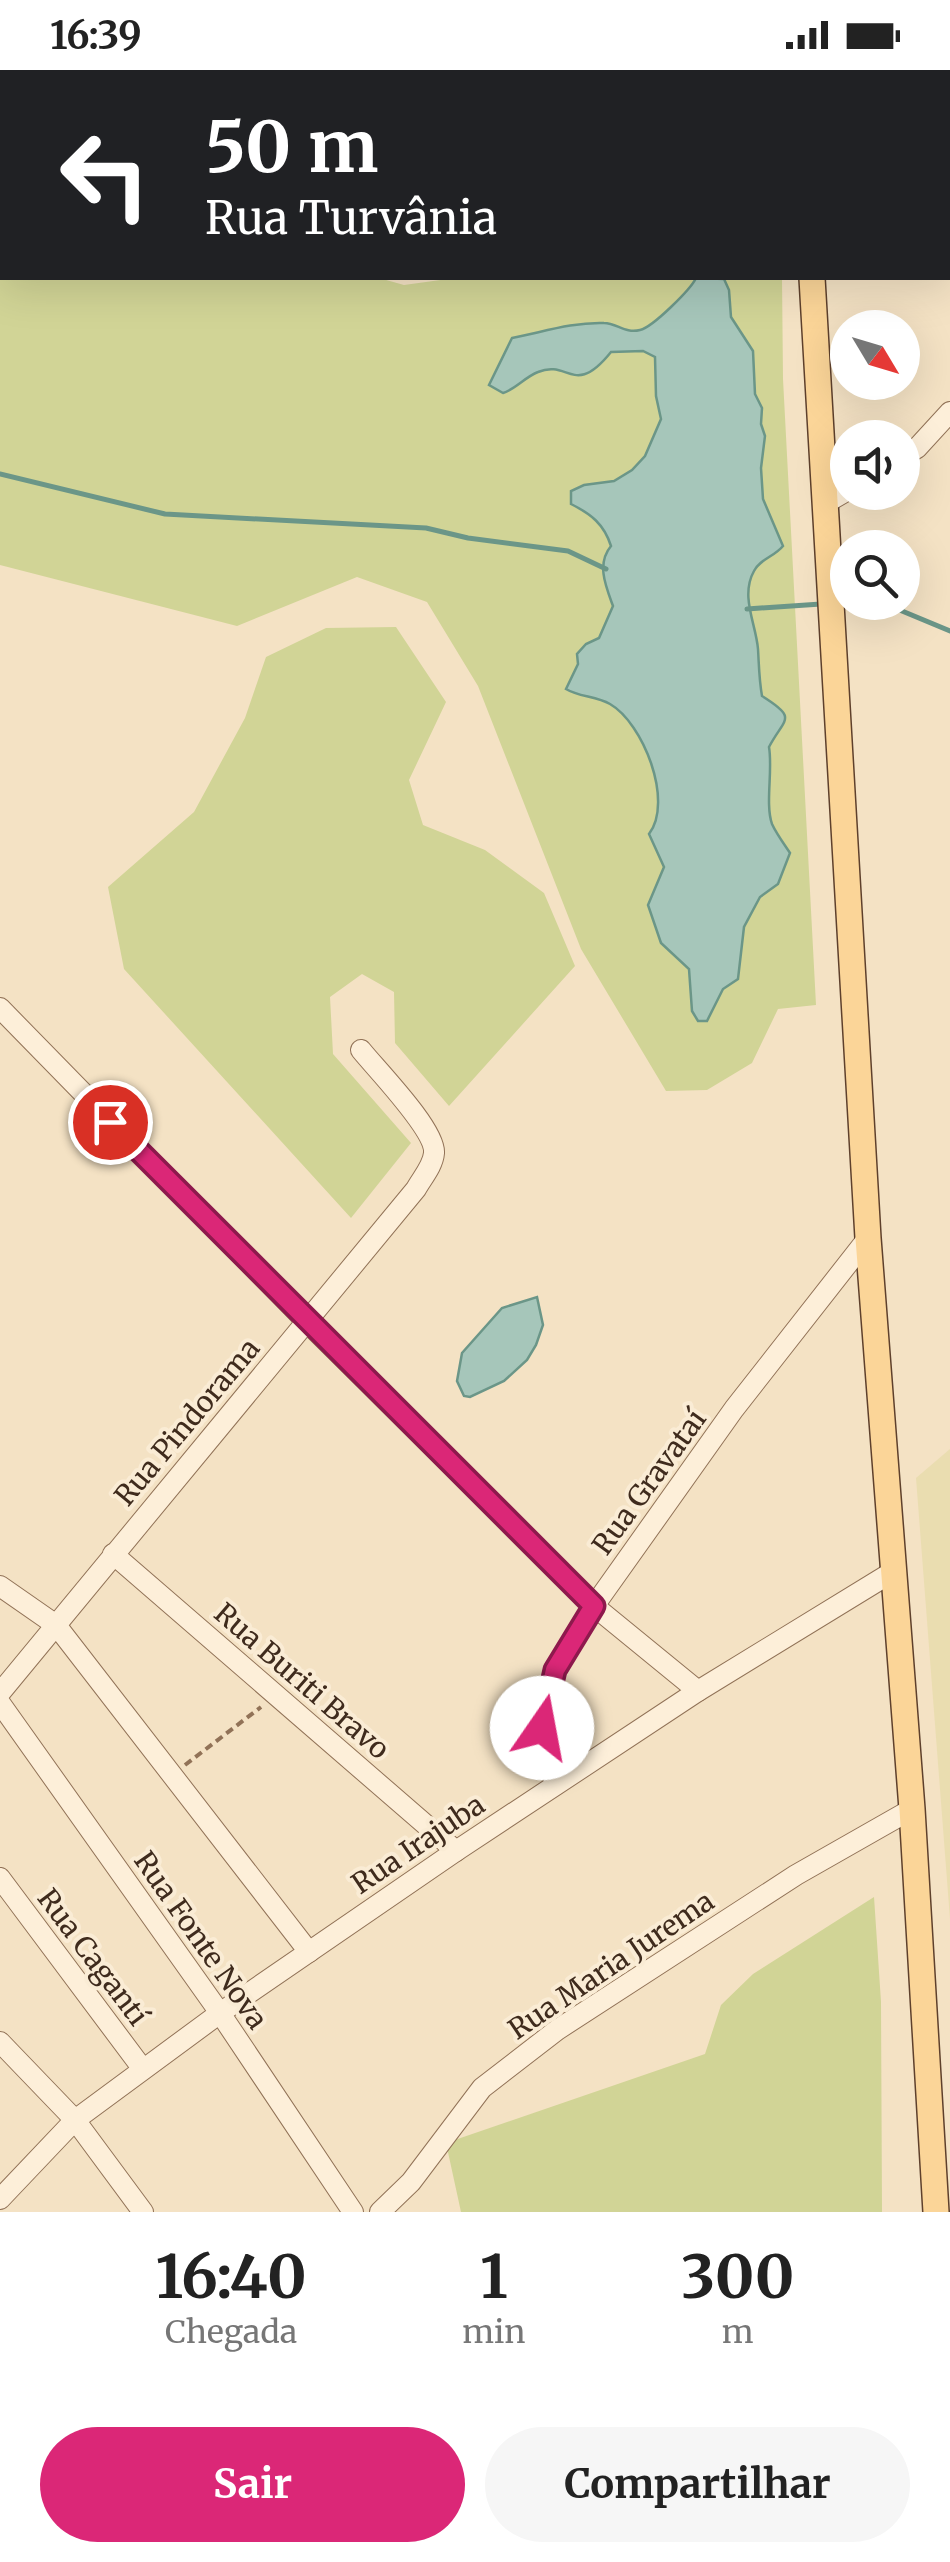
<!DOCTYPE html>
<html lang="pt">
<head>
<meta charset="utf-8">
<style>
	body { margin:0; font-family:Merriweather,serif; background:#f6f6f6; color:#222; height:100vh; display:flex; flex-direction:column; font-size:38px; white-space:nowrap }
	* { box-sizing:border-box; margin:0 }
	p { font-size:32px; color:#767676 }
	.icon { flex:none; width:55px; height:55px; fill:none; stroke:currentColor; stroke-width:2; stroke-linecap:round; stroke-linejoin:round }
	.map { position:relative; height:2142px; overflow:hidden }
	.side { display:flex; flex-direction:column; background:#fff; flex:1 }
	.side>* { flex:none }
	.top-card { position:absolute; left:0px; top:0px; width:950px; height:210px; box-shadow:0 10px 40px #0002; background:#202124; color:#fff; overflow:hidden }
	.needle { width:65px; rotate:128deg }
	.buttons { position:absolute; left:830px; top:240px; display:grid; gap:20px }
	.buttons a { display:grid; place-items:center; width:90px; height:90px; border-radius:50%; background:#fff; box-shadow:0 10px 40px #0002; font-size:50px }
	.pin { position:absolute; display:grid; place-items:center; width:85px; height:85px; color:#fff; margin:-42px; border:5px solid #fff; border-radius:50%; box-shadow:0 2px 10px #0007 }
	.me { position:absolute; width:110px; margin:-55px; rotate:12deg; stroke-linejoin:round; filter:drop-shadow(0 0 8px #0008) }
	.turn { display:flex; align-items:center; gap:35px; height:210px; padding:0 40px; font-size:45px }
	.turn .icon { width:130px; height:130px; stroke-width:2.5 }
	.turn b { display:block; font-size:70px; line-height:85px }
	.eta { display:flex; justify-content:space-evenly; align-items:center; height:170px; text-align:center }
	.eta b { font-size:60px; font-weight:700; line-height:70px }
	.action { display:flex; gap:20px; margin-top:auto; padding:20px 40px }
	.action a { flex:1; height:115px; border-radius:60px; background:#db2777; color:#fff; font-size:40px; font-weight:700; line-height:115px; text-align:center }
	.action a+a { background:#f6f6f6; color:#222 }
	.status { display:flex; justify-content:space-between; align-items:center; height:70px; padding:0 50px; background:#fff; direction:ltr }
	.status svg { height:28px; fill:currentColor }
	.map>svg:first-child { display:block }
	.farmland { fill:#eaddb0 }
	.green { fill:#d1d496 }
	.water { fill:#a6c6ba; stroke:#6b9688; stroke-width:2.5 }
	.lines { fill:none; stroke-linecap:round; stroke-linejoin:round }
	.stream { stroke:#6b9688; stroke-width:5 }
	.minor-casing { stroke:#917257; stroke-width:22 }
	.major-casing { stroke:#5e402c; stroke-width:28 }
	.path { stroke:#917257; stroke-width:4; stroke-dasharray:8 5; stroke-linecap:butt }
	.minor { stroke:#fdefd9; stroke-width:20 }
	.major { stroke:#fbd598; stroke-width:25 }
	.route-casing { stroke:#8e194d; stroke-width:25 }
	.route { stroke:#db2777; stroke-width:18 }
	.labels { text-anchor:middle; stroke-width:8; stroke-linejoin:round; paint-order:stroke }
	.street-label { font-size:28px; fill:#3f2b1d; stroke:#faecd5 }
</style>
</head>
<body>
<div class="status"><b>16:39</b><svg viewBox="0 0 49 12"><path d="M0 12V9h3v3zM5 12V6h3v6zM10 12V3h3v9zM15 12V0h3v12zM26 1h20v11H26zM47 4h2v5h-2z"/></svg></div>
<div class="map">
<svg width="950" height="2142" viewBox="0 0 950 2142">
	<rect width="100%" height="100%" fill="#f4e2c4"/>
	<polygon class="farmland" points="950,1379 950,1849 916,1408"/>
	<g class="green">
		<polygon points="0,126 2,126 2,208 379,208 404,215 455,208 782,208 783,309 816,935 778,939 752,993 707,1020 666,1021 581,879 478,616 427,532 357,507 237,556 0,495"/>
		<polygon points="396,557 446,632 409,710 423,755 485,780 544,823 575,896 449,1036 395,973 394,922 362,904 330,927 333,984 411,1073 351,1148 124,899 108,817 194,742 245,648 266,587 326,558"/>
		<polygon points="874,1827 881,1932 882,2142 461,2142 446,2073 705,1984 721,1935 753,1904"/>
	</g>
	<g class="water">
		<path d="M696,208L724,209L729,220L731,247L753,281L755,324L762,338L761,354L765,366L761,398L763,429L783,476C774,487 760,489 754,501C740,526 756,554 758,579C759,595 759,609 762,626C799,649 784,648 769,677C773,700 765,734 772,754C776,763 784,774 790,783L778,814L760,827L744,857L738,909L723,919L707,951H698L692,941L689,899L661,873L648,835L664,797L649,764C674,731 643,653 610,634C596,626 579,627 566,619L578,594L577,584L586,574L599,568L613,536C606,517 596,494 611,476C604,454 591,444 571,434V421L584,415L614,411L632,400L645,386L661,349L656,326L655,287L643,281L611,282C574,328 569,289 538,302C525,307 516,319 503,323L489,315L512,268C543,262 572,252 604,253C617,253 625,264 640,260C653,257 691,219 696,208Z"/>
		<polygon points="537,1227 543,1255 536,1275 527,1290 504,1311 470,1327 464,1326 457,1311 462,1283 502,1238"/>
	</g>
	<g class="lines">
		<g class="stream">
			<polyline points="0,404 165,444 426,458 468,468 568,481 606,499"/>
			<polyline points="837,535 890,536 950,561"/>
			<polyline points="747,539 821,534"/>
		</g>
		<defs>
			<g id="minor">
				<polyline points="233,0 238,2"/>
				<polyline points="948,117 950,119"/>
				<polyline points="902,387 917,378 950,342"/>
				<polyline points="824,434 848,420"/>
				<polyline points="0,938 307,1252 594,1536 698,1621"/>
				<polyline points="113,1484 456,1781"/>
				<polyline points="0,1516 56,1555 309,1882"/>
				<path d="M0,1623L416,1119C422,1108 433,1096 434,1083C436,1060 377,1000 361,980"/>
				<polyline points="0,1633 220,1943 353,2142"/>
				<polyline points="555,1715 542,1658 555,1600 594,1536 734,1339 868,1168"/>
				<polyline points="0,1808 142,1998"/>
				<polyline points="0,1972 75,2050 143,2142"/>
				<polyline points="0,2129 75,2050 220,1943 456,1781 698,1621 894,1501"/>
				<polyline points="380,2142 411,2112 482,2018 557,1960 796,1805 912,1739"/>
			</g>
			<g id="major">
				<polyline points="798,0 798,2"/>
				<polyline points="812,208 868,1168 912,1739 936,2142"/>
			</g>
		</defs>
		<use href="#minor" class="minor-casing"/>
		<use href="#major" class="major-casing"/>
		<polyline class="path" points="185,1695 261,1637"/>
		<use href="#minor" class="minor"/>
		<use href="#major" class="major"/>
	</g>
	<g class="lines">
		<defs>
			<polyline id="route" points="110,1052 594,1536 555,1600 542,1658"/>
		</defs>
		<use href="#route" class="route-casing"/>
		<use href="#route" class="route"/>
	</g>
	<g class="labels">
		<g class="street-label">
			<text transform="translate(187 1352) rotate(-50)" y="10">Rua Pindorama</text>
			<text transform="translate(649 1412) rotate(-54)" y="10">Rua Gravataí</text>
			<text transform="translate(302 1611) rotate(41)" y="10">Rua Buriti Bravo</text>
			<text transform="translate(418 1774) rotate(-34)" y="10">Rua Irajuba</text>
			<text transform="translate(201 1870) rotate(55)" y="10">Rua Fonte Nova</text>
			<text transform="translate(93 1887) rotate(53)" y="10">Rua Cagantí</text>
			<text transform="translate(611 1895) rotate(-34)" y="10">Rua Maria Jurema</text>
		</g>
	</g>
</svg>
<div class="buttons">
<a><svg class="needle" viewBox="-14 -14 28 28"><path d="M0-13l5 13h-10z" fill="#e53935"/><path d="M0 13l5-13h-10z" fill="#767676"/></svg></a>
<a><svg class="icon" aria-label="sound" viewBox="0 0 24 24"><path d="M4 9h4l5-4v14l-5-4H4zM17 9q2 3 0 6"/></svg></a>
<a><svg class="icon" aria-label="search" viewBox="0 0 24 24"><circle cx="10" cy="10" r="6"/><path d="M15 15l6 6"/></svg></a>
</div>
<div class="pin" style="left:110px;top:1052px;background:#d93025"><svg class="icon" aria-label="arrive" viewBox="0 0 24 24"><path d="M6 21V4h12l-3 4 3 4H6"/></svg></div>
<svg class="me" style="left:542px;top:1658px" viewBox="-20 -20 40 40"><circle r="19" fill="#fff"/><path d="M0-13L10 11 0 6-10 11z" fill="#db2777"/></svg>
<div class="top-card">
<div class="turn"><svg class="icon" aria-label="left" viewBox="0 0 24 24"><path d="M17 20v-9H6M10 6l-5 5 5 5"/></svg><div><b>50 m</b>Rua Turvânia</div></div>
</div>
</div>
<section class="side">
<div class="eta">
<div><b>16:40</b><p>Chegada</p></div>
<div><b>1</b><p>min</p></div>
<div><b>300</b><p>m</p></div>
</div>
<div class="action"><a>Sair</a><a>Compartilhar</a></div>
</section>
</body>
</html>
